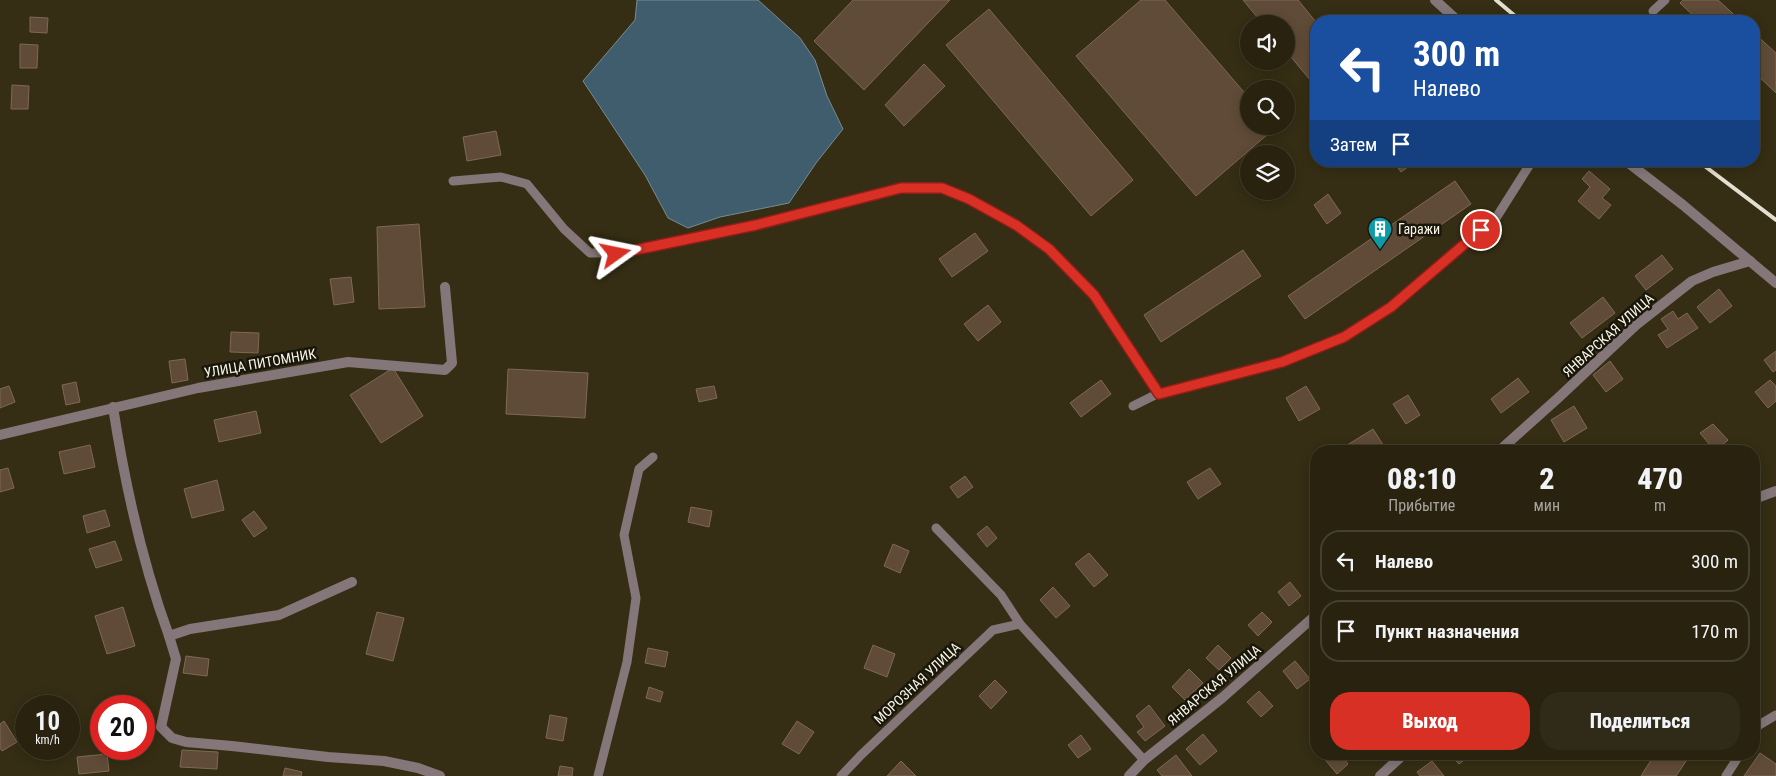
<!DOCTYPE html>
<html lang="ru">
<head>
<meta charset="utf-8">
<style>
	body { margin:0; font-family:"Roboto Condensed",sans-serif; background:#302a18; color:#f1f3f6; height:100vh; display:flex; flex-direction:column; font-size:19px; white-space:nowrap }
	* { box-sizing:border-box; margin:0 }
	p { font-size:16px; color:#a5a49e }
	.icon { flex:none; width:28px; height:28px; fill:none; stroke:currentColor; stroke-width:2; stroke-linecap:round; stroke-linejoin:round }
	.map { position:relative; flex:1; overflow:hidden }
	.sheet { position:absolute; left:1310px; top:445px; width:450px; height:315px; display:flex; flex-direction:column; background:#28220f; border-radius:20px; box-shadow:0 2px 12px #0003,0 0 0 1px #443f2f }
	.sheet>* { flex:none }
	.guide { position:absolute; left:1310px; top:15px; width:450px; height:152px; border-radius:20px; box-shadow:0 2px 12px #0003,0 0 0 1px #443f2f; background:#1a4fa0; color:#fff; overflow:hidden }
	.controls { position:absolute; left:1240px; top:15px; display:grid; gap:10px }
	.controls a { display:grid; place-items:center; width:55px; height:55px; border-radius:50%; background:#28220f; box-shadow:0 2px 12px #0003,0 0 0 1px #443f2f; font-size:25px }
	.speed { position:absolute; left:15px; top:695px; display:flex; gap:10px; font-size:25px; font-weight:700; text-align:center }
	.speed>* { display:grid; place-content:center; width:65px; height:65px; border-radius:50%; background:#28220f; box-shadow:0 2px 12px #0003,0 0 0 1px #443f2f; line-height:1 }
	.speed small { font-size:12px; font-weight:400 }
	.speed .limit { border:8px solid #d22; background:#fff; color:#111 }
	.pin { position:absolute; display:grid; place-items:center; width:42px; height:42px; color:#fff; margin:-21px; border:2px solid #fff; border-radius:50%; box-shadow:0 1px 5px #0007 }
	.me { position:absolute; width:55px; margin:-28px; rotate:78deg; stroke-linejoin:round; filter:drop-shadow(0 0 4px #0008) }
	.turn { display:flex; align-items:center; gap:18px; height:105px; padding:0 20px; font-size:22px }
	.turn .icon { width:65px; height:65px; stroke-width:2.5 }
	.turn b { display:block; font-size:35px; line-height:42px }
	.then { display:flex; align-items:center; height:48px; padding:0 20px; background:#0003; gap:10px; font-size:19px }
	.eta { display:flex; justify-content:space-evenly; align-items:center; height:85px; text-align:center }
	.eta b { font-size:30px; font-weight:800; line-height:35px }
	.action { display:flex; gap:10px; margin-top:auto; padding:10px 20px }
	.action a { flex:1; height:58px; border-radius:20px; background:#d93025; color:#fff; font-size:20px; font-weight:800; line-height:58px; text-align:center }
	.action a+a { background:#302a18; color:#f1f3f6 }
	ul { padding:0; list-style:none }
	li { display:flex; align-items:center; gap:15px; height:62px; margin:0 10px 8px; padding:0 10px; border:2px solid #443f2f; border-radius:20px }
	li div { flex:1 }
	li b { display:block; font-size:19px }
	li em { font-style:normal }
	.map>svg:first-child { display:block }
	.water { fill:#405d6d; stroke:#788b91 }
	.building { fill:#5f4b37; stroke:#7e6954 }
	.lines { fill:none; stroke-linecap:round; stroke-linejoin:round }
	.lane { stroke:#857779; stroke-width:9 }
	.street { stroke:#857779; stroke-width:10 }
	.rail { stroke:#e4e0cf; stroke-width:4 }
	.route-casing { stroke:#8d1f18; stroke-width:12 }
	.route { stroke:#d93025; stroke-width:9 }
	.labels { text-anchor:middle; stroke-width:5; stroke-linejoin:round; paint-order:stroke }
	.poi-label { font-size:14px; fill:#f9f5e5; stroke:#19160b; text-anchor:start }
	.street-label { font-size:14px; fill:#f9f5e5; stroke:#19160b }
</style>
</head>
<body>
<div class="map">
<svg width="1776" height="776" viewBox="0 0 1776 776">
	<rect width="100%" height="100%" fill="#352e14"/>
	<polygon class="water" points="637,0 758,0 800,38 815,60 827,96 843,129 816,163 789,203 720,217 688,228 668,218 645,175 583,81 635,20"/>
	<g class="building">
		<polygon points="853,0 950,0 864,90 814,41"/>
		<polygon points="1141,0 1165,0 1249,98 1249,126 1273,126 1275,128 1196,196 1076,56"/>
		<polygon points="1243,0 1298,0 1316,22 1316,87 1286,51 1286,24 1263,24"/>
		<polygon points="1683,0 1718,0 1741,21 1699,21 1680,3"/>
		<polygon points="989,9 1133,180 1091,216 946,45"/>
		<polygon points="30,17 48,18 47,33 30,32"/>
		<polygon points="1754,33 1776,53 1776,93 1754,72"/>
		<polygon points="20,44 38,45 37,68 20,68"/>
		<polygon points="924,64 945,86 904,126 885,105"/>
		<polygon points="12,85 29,86 28,109 11,109"/>
		<polygon points="496,131 501,155 467,161 463,137"/>
		<polygon points="1393,161 1416,161 1401,172"/>
		<polygon points="1589,171 1610,189 1602,198 1611,205 1599,219 1578,201 1590,187 1582,179"/>
		<polygon points="1455,181 1471,204 1305,319 1288,296"/>
		<polygon points="1328,194 1341,213 1327,224 1314,205"/>
		<polygon points="419,224 425,307 379,309 377,227"/>
		<polygon points="975,233 988,251 952,277 939,259"/>
		<polygon points="1243,250 1261,276 1161,342 1144,315"/>
		<polygon points="1662,255 1673,269 1646,290 1635,276"/>
		<polygon points="351,277 354,302 334,305 330,279"/>
		<polygon points="1719,289 1732,306 1710,323 1697,307"/>
		<polygon points="1603,297 1615,313 1582,338 1570,323"/>
		<polygon points="988,305 1001,322 978,341 964,324"/>
		<polygon points="1673,311 1678,319 1687,313 1698,328 1667,348 1658,335 1668,329 1661,319"/>
		<polygon points="231,332 259,333 258,353 230,352"/>
		<polygon points="1776,351 1776,370 1773,372 1764,360"/>
		<polygon points="185,359 188,380 172,383 169,361"/>
		<polygon points="1610,361 1623,379 1606,392 1593,375"/>
		<polygon points="393,368 423,416 381,443 350,395"/>
		<polygon points="508,369 588,373 585,418 506,414"/>
		<polygon points="1518,378 1529,392 1501,413 1491,399"/>
		<polygon points="1101,380 1111,394 1081,417 1070,403"/>
		<polygon points="1770,380 1776,386 1776,401 1768,408 1755,392"/>
		<polygon points="76,382 80,402 66,405 62,385"/>
		<polygon points="9,386 15,402 0,408 0,389"/>
		<polygon points="714,386 717,398 699,402 696,389"/>
		<polygon points="1306,386 1320,409 1299,421 1286,398"/>
		<polygon points="1408,395 1420,415 1406,424 1393,404"/>
		<polygon points="1574,406 1587,428 1564,442 1551,420"/>
		<polygon points="256,411 261,433 219,442 214,420"/>
		<polygon points="1713,424 1728,440 1715,451 1700,433"/>
		<polygon points="1373,429 1387,451 1346,451 1344,447"/>
		<polygon points="90,445 95,467 64,474 59,452"/>
		<polygon points="8,468 14,488 0,492 0,470"/>
		<polygon points="1210,468 1221,484 1198,499 1187,482"/>
		<polygon points="965,476 973,487 958,498 950,487"/>
		<polygon points="217,480 224,510 192,518 184,489"/>
		<polygon points="691,507 712,511 709,527 688,522"/>
		<polygon points="105,510 110,526 87,533 83,516"/>
		<polygon points="254,511 267,528 254,537 242,520"/>
		<polygon points="987,526 997,538 987,547 977,534"/>
		<polygon points="115,541 122,560 96,568 89,549"/>
		<polygon points="893,544 909,551 900,573 884,566"/>
		<polygon points="1089,553 1108,575 1094,587 1075,564"/>
		<polygon points="1290,582 1301,596 1289,606 1278,592"/>
		<polygon points="1053,587 1070,606 1056,618 1040,600"/>
		<polygon points="123,607 135,646 107,654 95,616"/>
		<polygon points="377,612 404,618 393,661 366,654"/>
		<polygon points="1262,612 1272,622 1258,636 1248,625"/>
		<polygon points="873,645 895,654 887,677 864,668"/>
		<polygon points="1218,645 1231,658 1219,670 1206,658"/>
		<polygon points="648,648 668,652 665,667 645,663"/>
		<polygon points="186,656 209,659 207,676 183,673"/>
		<polygon points="1295,661 1310,679 1297,689 1283,671"/>
		<polygon points="1189,669 1203,683 1185,700 1172,687"/>
		<polygon points="995,680 1007,692 991,709 979,696"/>
		<polygon points="649,687 663,692 660,702 646,698"/>
		<polygon points="1259,691 1273,706 1261,717 1247,702"/>
		<polygon points="1149,705 1165,726 1145,741 1137,732 1144,727 1136,716"/>
		<polygon points="550,715 567,718 563,741 546,738"/>
		<polygon points="4,721 17,742 2,751 0,748 0,724"/>
		<polygon points="797,721 814,732 799,754 782,744"/>
		<polygon points="1203,734 1217,751 1200,765 1186,749"/>
		<polygon points="1081,735 1091,749 1078,758 1068,745"/>
		<polygon points="182,750 218,752 217,769 180,767"/>
		<polygon points="1760,753 1776,764 1776,776 1744,776"/>
		<polygon points="107,754 109,771 79,774 77,757"/>
		<polygon points="1325,754 1340,754 1348,764 1337,774 1322,756"/>
		<polygon points="1450,754 1472,754 1459,764"/>
		<polygon points="1655,754 1691,754 1676,776 1641,776"/>
		<polygon points="1176,755 1192,776 1162,776 1157,770"/>
		<polygon points="901,761 916,776 887,776"/>
		<polygon points="1432,761 1444,776 1420,776 1417,772"/>
		<polygon points="560,766 573,768 572,776 558,776"/>
		<polygon points="285,768 302,772 301,776 283,776"/>
	</g>
	<g class="lines">
		<g class="lane">
			<polyline points="1653,11 1665,0"/>
			<polyline points="453,181 501,177 527,184 564,229 590,253 616,253 756,225 901,188 942,187 969,199 1016,225 1049,249 1094,295 1159,393 1282,363 1344,337 1391,307 1496,218 1532,161"/>
			<polyline points="1133,406 1159,393"/>
			<polyline points="936,528 1001,595 1020,624 1144,760"/>
			<polyline points="1754,732 1759,725 1776,715"/>
			<polyline points="598,776 627,662 636,598 624,535 639,469 653,457"/>
			<polyline points="841,776 861,755 993,630 1020,624"/>
			<polyline points="1726,776 1740,754"/>
		</g>
		<g class="street">
			<polyline points="1435,0 1458,21"/>
			<polyline points="1626,161 1683,205 1776,283"/>
			<path d="M113,407C125,485 142,562 169,636L190,629L279,615L352,582"/>
			<polyline points="0,435 198,388 348,362 445,370 452,363 445,287"/>
			<polyline points="1499,451 1557,399 1636,325 1692,281 1713,272 1750,261"/>
			<polyline points="1754,499 1776,491"/>
			<polyline points="169,636 176,659 161,727 172,738 186,742 232,746 328,757 384,761 418,768 440,776"/>
			<polyline points="1129,776 1144,760 1222,698 1316,615"/>
			<polyline points="1380,776 1404,754"/>
		</g>
		<g class="rail">
			<polyline points="1496,0 1521,21"/>
			<polyline points="1698,161 1776,220"/>
		</g>
	</g>
	<g class="lines">
		<defs>
			<polyline id="route" points="616,254 756,225 901,188 942,188 969,199 1016,225 1049,249 1094,295 1159,394 1282,362 1344,337 1391,307 1481,230"/>
		</defs>
		<use href="#route" class="route-casing"/>
		<use href="#route" class="route"/>
	</g>
	<defs>
		<symbol id="building-pin" viewBox="-11 -11 22 30"><path d="M0 17L-7.5 6A9.5 9.5 0 1 1 7.5 6Z" fill="#0f9aa8" stroke="#19160b"/><path d="M-4-6H4V6H1V3H-1V6H-4ZM-2.5-4.3h1.7v1.8h-1.7ZM.8-4.3h1.7v1.8H.8ZM-2.5-1h1.7V.8h-1.7ZM.8-1h1.7V.8H.8Z" fill="#fff"/></symbol>
	</defs>
	<g fill-rule="evenodd">
		<use href="#building-pin" x="1366" y="215" width="28" height="38"/>
	</g>
	<g class="labels">
		<g class="poi-label">
			<text x="1398" y="234">Гаражи</text>
		</g>
		<g class="street-label">
			<text transform="translate(1608 335) rotate(-42)" y="5">ЯНВАРСКАЯ УЛИЦА</text>
			<text transform="translate(260 363) rotate(-10)" y="5">УЛИЦА ПИТОМНИК</text>
			<text transform="translate(917 683) rotate(-43)" y="5">МОРОЗНАЯ УЛИЦА</text>
			<text transform="translate(1214 685) rotate(-40)" y="5">ЯНВАРСКАЯ УЛИЦА</text>
		</g>
	</g>
</svg>
<div class="controls">
<a><svg class="icon" aria-label="sound" viewBox="0 0 24 24"><path d="M4 9h4l5-4v14l-5-4H4zM17 9q2 3 0 6"/></svg></a>
<a><svg class="icon" aria-label="search" viewBox="0 0 24 24"><circle cx="10" cy="10" r="6"/><path d="M15 15l6 6"/></svg></a>
<a><svg class="icon" aria-label="layers" viewBox="0 0 24 24"><path d="M12 4l9 5-9 5-9-5zM3 14l9 5 9-5"/></svg></a>
</div>
<div class="speed"><div>10<small>km/h</small></div><div class="limit">20</div></div>
<div class="pin" style="left:1481px;top:230px;background:#d93025"><svg class="icon" aria-label="arrive" viewBox="0 0 24 24"><path d="M6 21V4h12l-3 4 3 4H6"/></svg></div>
<svg class="me" style="left:616px;top:254px" viewBox="-20 -20 40 40"><path d="M0-17L14 15 0 8-14 15z" fill="#d93025" stroke="#fff" stroke-width="4"/></svg>
<div class="guide">
<div class="turn"><svg class="icon" aria-label="left" viewBox="0 0 24 24"><path d="M17 20v-9H6M10 6l-5 5 5 5"/></svg><div><b>300 m</b>Налево</div></div>
<div class="then">Затем<svg class="icon" aria-label="arrive" viewBox="0 0 24 24"><path d="M6 21V4h12l-3 4 3 4H6"/></svg></div>
</div>
<section class="sheet">
<div class="eta">
<div><b>08:10</b><p>Прибытие</p></div>
<div><b>2</b><p>мин</p></div>
<div><b>470</b><p>m</p></div>
</div>
<ul>
<li><svg class="icon" aria-label="left" viewBox="0 0 24 24"><path d="M17 20v-9H6M10 6l-5 5 5 5"/></svg><div><b>Налево</b></div><em>300 m</em></li>
<li><svg class="icon" aria-label="arrive" viewBox="0 0 24 24"><path d="M6 21V4h12l-3 4 3 4H6"/></svg><div><b>Пункт назначения</b></div><em>170 m</em></li>
</ul>
<div class="action"><a>Выход</a><a>Поделиться</a></div>
</section>
</div>
</body>
</html>
